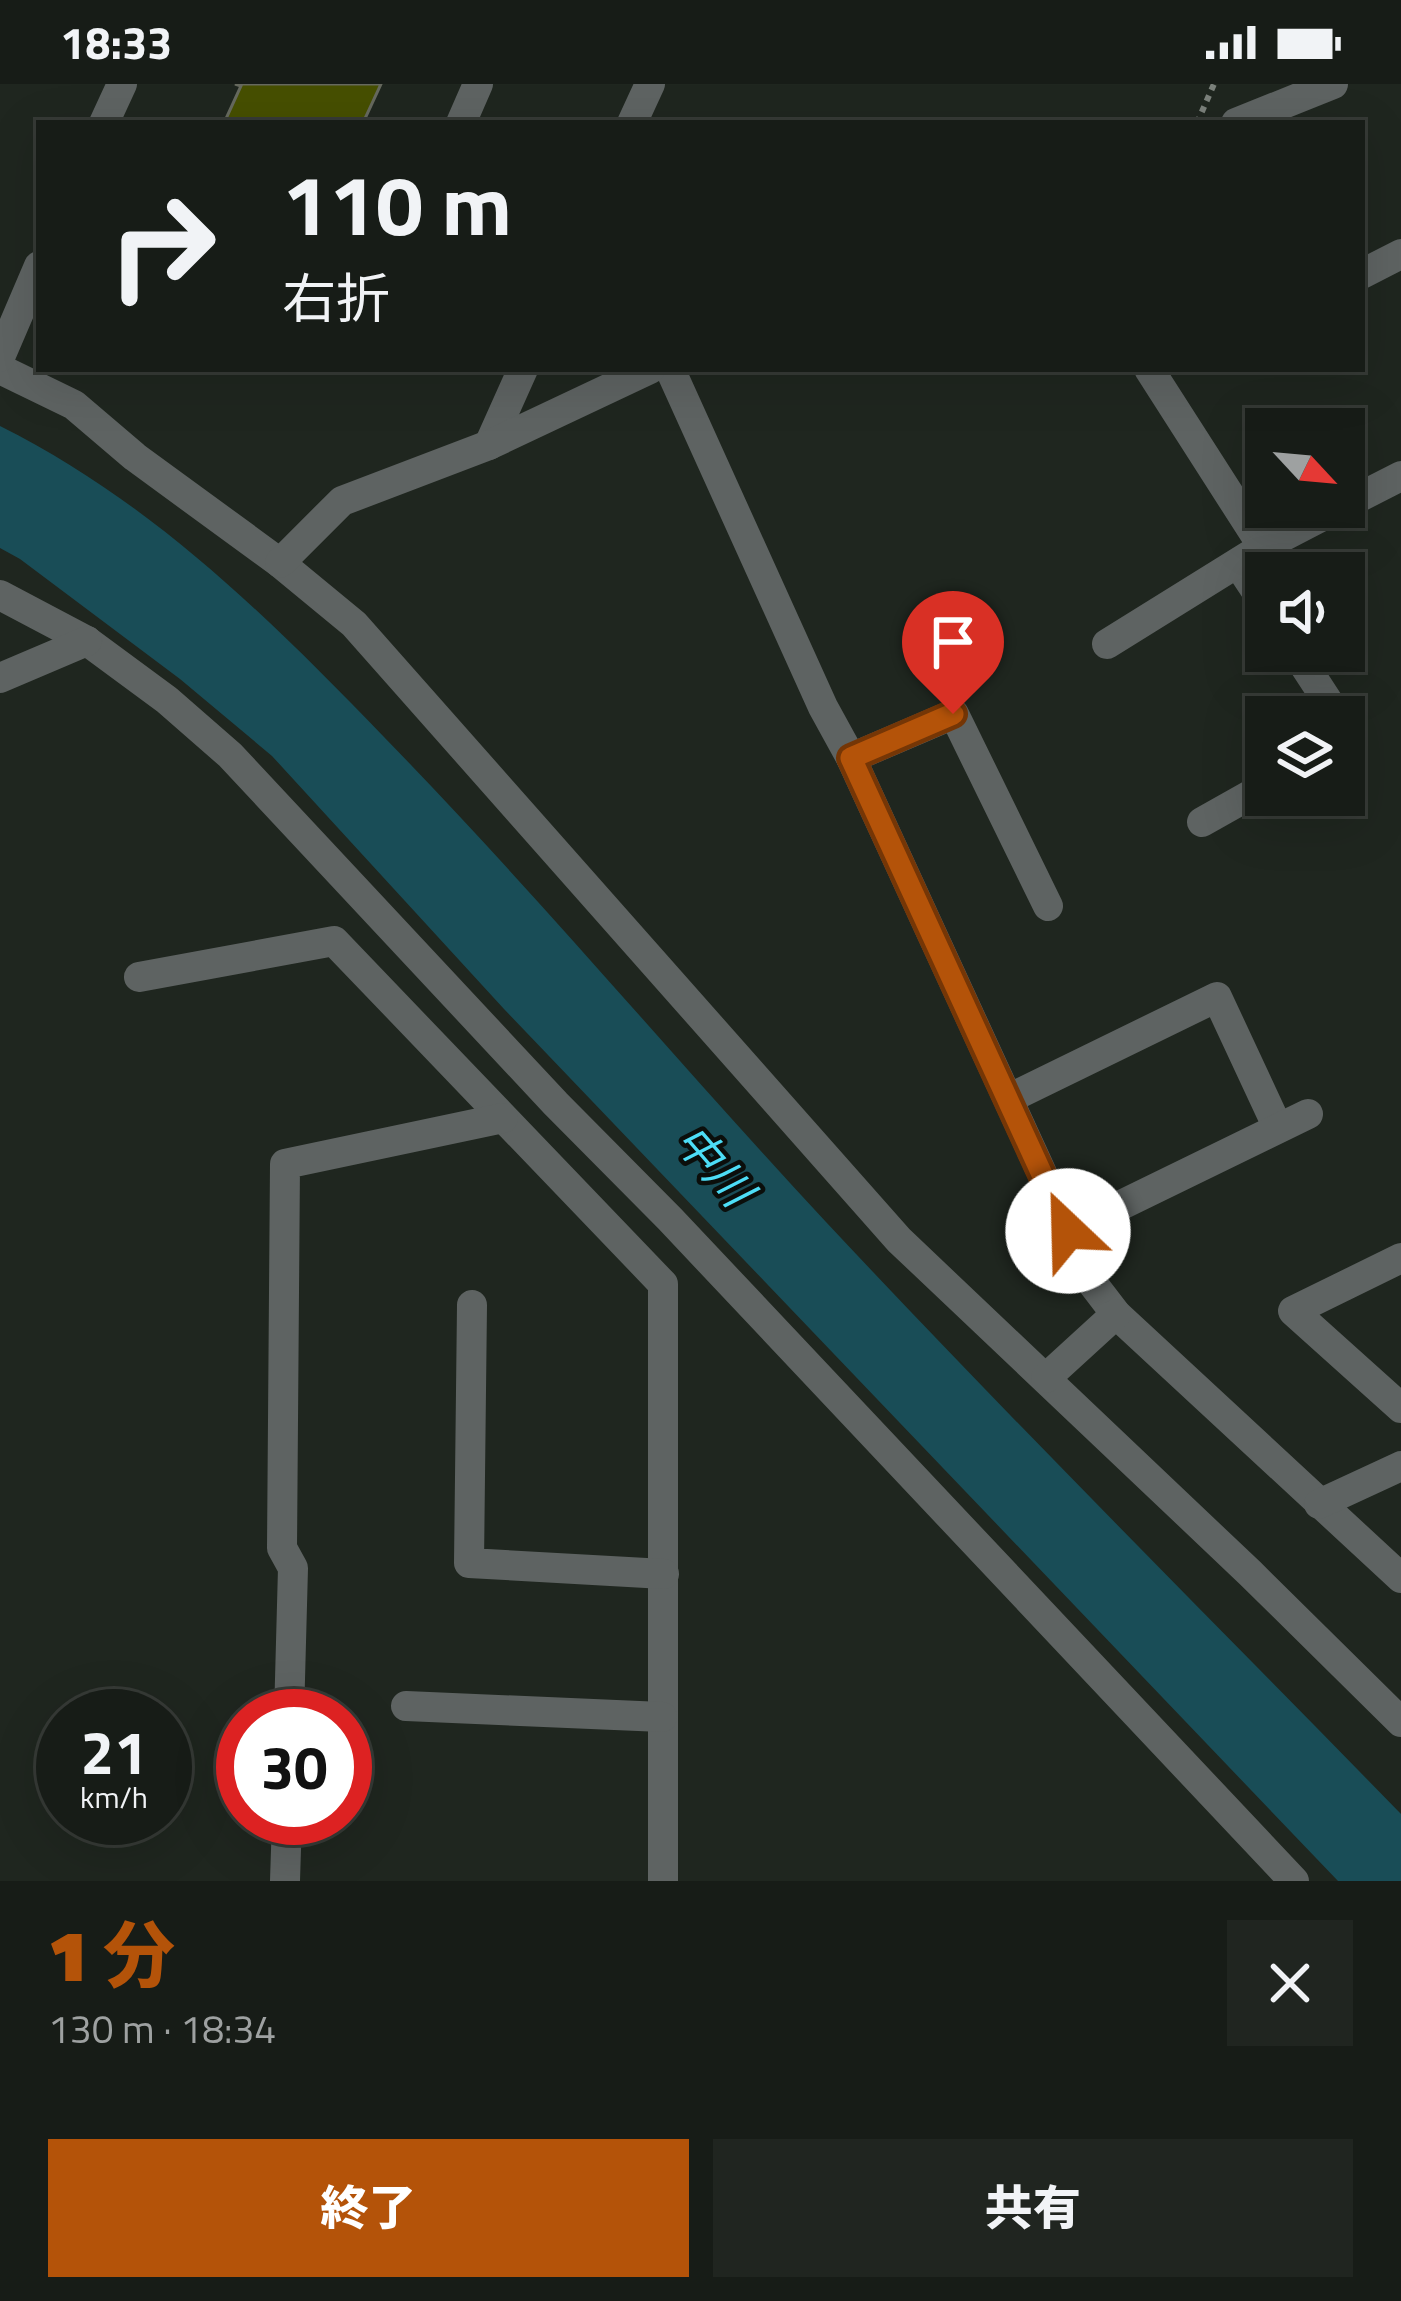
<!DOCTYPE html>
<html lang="ja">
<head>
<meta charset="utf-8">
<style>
	body { margin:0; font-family:"Titillium Web","Noto Sans JP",sans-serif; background:#202520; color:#f1f3f6; height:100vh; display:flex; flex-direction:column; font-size:45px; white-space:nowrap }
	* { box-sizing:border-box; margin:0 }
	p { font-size:39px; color:#9ea1a1 }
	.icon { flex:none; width:66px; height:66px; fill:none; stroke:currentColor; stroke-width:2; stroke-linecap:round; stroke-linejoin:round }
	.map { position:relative; height:1797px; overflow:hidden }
	.side { display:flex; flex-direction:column; background:#171c17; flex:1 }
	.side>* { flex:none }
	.hud { position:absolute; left:36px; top:36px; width:1329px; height:252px; border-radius:0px; box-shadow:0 12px 48px #0002,0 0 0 3px #363a36; background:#171c17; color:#f1f3f6; overflow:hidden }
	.needle { width:78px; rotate:116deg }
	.fabs { position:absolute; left:1245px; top:324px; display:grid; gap:24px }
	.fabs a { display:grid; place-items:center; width:120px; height:120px; border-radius:0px; background:#171c17; box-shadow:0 12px 48px #0002,0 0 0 3px #363a36; font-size:60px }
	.speed { position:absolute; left:36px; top:1605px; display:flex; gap:24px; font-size:60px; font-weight:700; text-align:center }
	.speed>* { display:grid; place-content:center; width:156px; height:156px; border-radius:50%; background:#171c17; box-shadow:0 12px 48px #0002,0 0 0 3px #363a36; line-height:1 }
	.speed small { font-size:30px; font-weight:400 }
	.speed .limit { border:18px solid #d22; background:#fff; color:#111 }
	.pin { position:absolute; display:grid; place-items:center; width:102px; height:102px; color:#fff; margin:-123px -51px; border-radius:50% 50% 50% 0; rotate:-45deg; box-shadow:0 0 12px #0007 }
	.pin .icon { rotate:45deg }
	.me { position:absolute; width:132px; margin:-66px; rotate:336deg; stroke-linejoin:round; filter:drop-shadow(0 0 9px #0008) }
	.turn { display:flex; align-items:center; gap:42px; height:252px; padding:0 48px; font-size:54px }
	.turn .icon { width:156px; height:156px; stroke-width:2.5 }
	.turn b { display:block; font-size:84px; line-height:102px }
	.round { display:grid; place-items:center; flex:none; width:126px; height:126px; border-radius:0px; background:#202520 }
	.headline { display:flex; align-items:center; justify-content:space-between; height:204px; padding:0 48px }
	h1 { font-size:72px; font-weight:800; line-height:90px; color:#b45309 }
	.button { display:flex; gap:24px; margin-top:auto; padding:24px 48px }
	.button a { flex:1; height:138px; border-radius:0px; background:#b45309; color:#fff; font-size:48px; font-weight:800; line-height:138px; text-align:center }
	.button a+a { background:#202520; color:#f1f3f6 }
	.status { display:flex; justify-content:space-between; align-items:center; height:84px; padding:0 60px; background:#171c17; direction:ltr }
	.status svg { height:33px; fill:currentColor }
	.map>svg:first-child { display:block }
	.water { fill:#194d57 }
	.building { fill:#464f00; stroke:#66695e; stroke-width:3 }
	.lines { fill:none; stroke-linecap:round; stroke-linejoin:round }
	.path { stroke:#7b817b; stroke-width:6; stroke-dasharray:6 6; stroke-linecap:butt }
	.minor { stroke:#5e6362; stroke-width:30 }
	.tertiary { stroke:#5e6362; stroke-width:30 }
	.route-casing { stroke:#753606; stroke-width:30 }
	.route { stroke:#b45309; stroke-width:21 }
	.labels { text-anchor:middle; stroke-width:9; stroke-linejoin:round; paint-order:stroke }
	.water-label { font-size:45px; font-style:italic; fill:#4dddf6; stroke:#0b0e0b }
</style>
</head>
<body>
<div class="status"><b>18:33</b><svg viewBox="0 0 49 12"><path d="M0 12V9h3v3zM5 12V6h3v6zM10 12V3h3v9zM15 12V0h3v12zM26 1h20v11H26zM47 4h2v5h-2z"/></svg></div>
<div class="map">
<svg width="1401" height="1797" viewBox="0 0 1401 1797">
	<rect width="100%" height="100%" fill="#1f261f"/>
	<path class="water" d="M0,342C152,418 267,532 384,653C537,810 677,978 826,1138C1014,1339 1209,1533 1401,1730V1797H1338L504,925L272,672L180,595L20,475L0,464Z"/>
	<polygon class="building" points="235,0 381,0 363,39 224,39 241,2"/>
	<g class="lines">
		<polyline class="path" points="1197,39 1214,0"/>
		<g class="minor">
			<polyline points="461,39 478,0"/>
			<polyline points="632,39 650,0"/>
			<polyline points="1236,39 1333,0"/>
			<polyline points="1362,190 1401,170"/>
			<polyline points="0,285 74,321 135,373 280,479 354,540 899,1156 1250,1489 1401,1638"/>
			<polyline points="670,285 823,623 851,674 1093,1200 1116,1230 1401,1494"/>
			<polyline points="1149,285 1263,463"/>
			<polyline points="489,361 523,285"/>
			<polyline points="1344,421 1401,392"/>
			<polyline points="280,479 342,417 489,361 650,285"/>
			<polyline points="1239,481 1266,522"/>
			<polyline points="0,511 87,557 167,616 230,671 556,1020 670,1135 1294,1797"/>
			<polyline points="1107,560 1263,463 1340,423"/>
			<polyline points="1295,567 1338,633"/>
			<polyline points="0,594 87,557"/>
			<polyline points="1344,643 1352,655 1344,660"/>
			<polyline points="851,674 954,630 1048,822"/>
			<polyline points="1202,738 1266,702"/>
			<polyline points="139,893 334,857 663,1200 663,1797"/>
			<polyline points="1010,1014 1217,913 1278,1044"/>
			<polyline points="1068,1147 1308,1030"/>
			<polyline points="1401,1174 1293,1227 1401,1324"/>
			<polyline points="472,1221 469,1479 664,1490"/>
			<polyline points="1046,1294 1116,1230"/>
			<polyline points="1319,1420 1401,1382"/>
			<polyline points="406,1622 662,1633"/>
			<polyline points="289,1632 293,1484 282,1464 285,1080 503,1034"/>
			<polyline points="285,1797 287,1734"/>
		</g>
		<g class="tertiary">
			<polyline points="104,39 122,0"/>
			<polyline points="0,273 39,182"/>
		</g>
	</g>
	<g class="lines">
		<defs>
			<polyline id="route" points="953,630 851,674 1068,1147"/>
		</defs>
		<use href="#route" class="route-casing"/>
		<use href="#route" class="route"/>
	</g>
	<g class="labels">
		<g class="water-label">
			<text transform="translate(714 1081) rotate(49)" y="16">中川</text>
		</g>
	</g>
</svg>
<div class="fabs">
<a><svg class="needle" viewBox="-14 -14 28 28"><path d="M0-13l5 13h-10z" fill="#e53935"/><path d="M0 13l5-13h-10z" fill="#9ea1a1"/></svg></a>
<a><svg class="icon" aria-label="sound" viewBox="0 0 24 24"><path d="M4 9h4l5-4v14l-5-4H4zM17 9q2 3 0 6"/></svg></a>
<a><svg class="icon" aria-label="layers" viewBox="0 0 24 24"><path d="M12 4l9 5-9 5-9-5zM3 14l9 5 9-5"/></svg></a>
</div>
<div class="speed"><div>21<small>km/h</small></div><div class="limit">30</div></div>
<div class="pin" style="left:953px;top:630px;background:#d93025"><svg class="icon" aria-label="arrive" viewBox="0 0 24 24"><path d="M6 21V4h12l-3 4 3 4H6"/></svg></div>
<svg class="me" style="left:1068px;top:1147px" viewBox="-20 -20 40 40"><circle r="19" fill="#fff"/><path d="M0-13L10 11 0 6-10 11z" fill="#b45309"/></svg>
<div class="hud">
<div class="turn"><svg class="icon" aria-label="right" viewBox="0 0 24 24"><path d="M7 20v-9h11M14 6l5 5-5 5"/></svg><div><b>110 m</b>右折</div></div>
</div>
</div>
<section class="side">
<div class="headline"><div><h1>1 分</h1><p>130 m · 18:34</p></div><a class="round"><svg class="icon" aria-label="close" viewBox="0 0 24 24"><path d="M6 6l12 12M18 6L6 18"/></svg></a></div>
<div class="button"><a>終了</a><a>共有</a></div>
</section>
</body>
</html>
